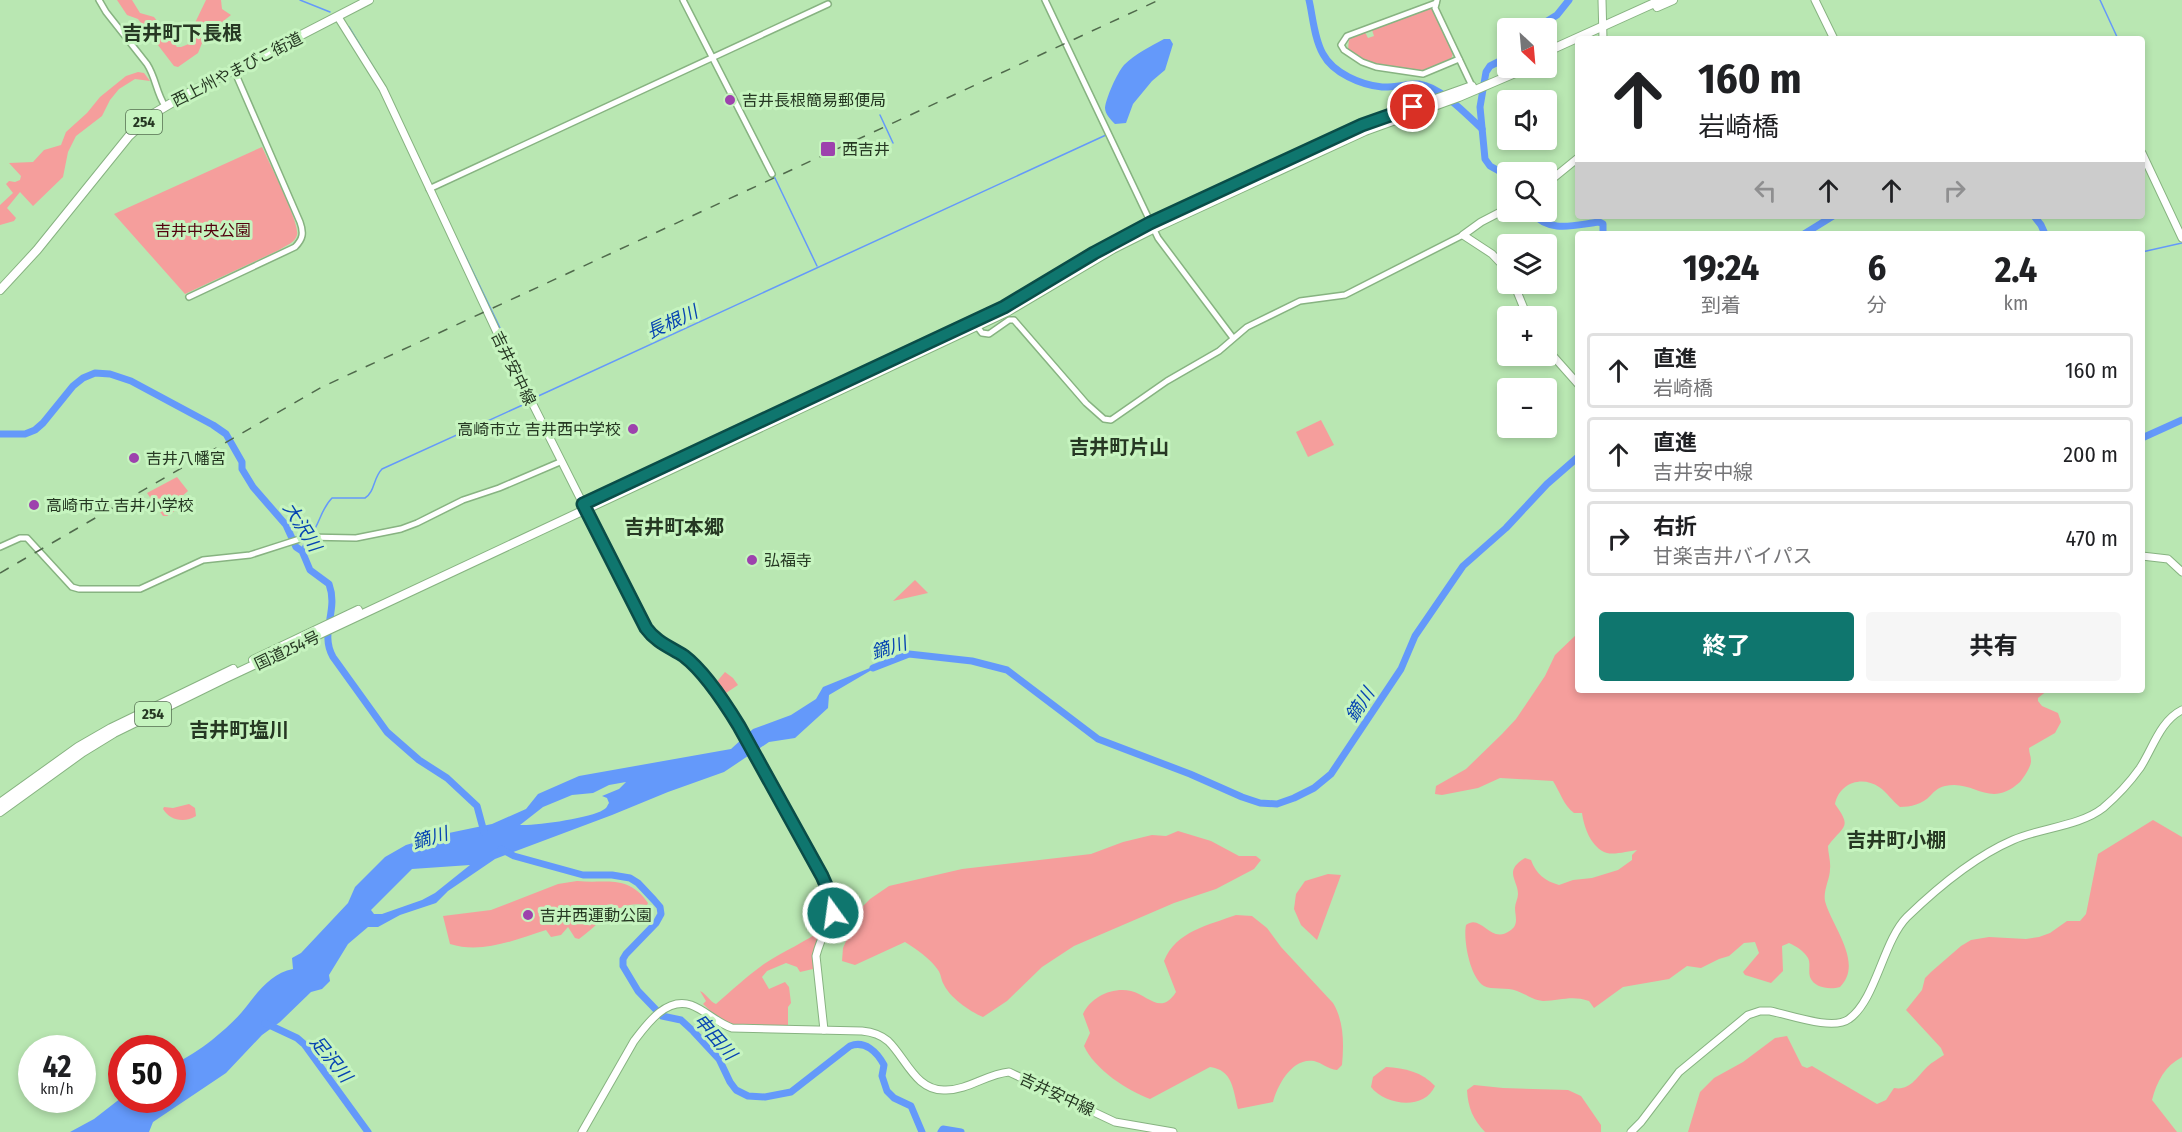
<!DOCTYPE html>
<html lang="ja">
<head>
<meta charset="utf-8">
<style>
	body { margin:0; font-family:"Fira Sans Condensed","Noto Sans JP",sans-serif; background:#f6f6f6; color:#202124; height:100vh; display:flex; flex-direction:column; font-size:22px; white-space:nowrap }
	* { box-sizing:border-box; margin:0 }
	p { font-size:20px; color:#757577 }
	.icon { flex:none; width:33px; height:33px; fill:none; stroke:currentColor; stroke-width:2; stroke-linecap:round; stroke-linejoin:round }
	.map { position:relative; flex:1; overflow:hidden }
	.panel { position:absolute; left:1575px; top:231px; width:570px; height:462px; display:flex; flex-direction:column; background:#fff; border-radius:6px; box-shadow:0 3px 9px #0003 }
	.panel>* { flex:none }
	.top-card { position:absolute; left:1575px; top:36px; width:570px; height:183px; border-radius:6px; box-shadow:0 3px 9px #0003; background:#fff; color:#202124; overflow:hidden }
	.needle { width:39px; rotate:154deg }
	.buttons { position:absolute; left:1497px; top:18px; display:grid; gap:12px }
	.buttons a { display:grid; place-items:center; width:60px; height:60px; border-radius:6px; background:#fff; box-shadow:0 3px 9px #0003; font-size:30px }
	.speed { position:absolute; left:18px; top:1035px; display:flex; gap:12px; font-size:30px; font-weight:700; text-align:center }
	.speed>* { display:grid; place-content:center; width:78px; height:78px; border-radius:50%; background:#fff; box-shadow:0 3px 9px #0003; line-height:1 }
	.speed small { font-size:15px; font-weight:400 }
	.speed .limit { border:9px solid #d22; background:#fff; color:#111 }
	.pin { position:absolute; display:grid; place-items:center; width:51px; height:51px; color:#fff; margin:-26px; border:3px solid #fff; border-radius:50%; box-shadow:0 2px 6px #0007 }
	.me { position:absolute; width:66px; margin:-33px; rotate:346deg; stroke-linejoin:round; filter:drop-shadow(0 0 4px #0008) }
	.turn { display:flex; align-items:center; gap:21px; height:126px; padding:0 24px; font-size:27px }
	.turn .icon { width:78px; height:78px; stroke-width:2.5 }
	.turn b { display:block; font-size:42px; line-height:51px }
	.lanes { display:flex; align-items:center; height:57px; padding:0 24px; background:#0003; justify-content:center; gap:30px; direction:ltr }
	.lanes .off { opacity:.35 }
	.eta { display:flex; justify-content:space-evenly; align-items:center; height:102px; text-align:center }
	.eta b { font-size:36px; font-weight:700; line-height:42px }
	.cta { display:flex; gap:12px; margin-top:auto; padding:12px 24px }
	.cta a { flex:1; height:69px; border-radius:6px; background:#0f766e; color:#fff; font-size:24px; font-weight:700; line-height:69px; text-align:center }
	.cta a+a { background:#f6f6f6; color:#202124 }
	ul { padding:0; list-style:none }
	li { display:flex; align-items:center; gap:18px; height:75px; margin:0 12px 9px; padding:0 12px; border:3px solid #e0e0e0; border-radius:6px }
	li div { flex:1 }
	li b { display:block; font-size:22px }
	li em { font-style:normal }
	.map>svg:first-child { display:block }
	.green { fill:#f59e9c }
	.water { fill:#6499fa; fill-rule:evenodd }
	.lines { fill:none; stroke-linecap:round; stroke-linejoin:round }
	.stream { stroke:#6499fa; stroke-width:1.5 }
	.river { stroke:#6499fa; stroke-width:7 }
	.minor-casing { stroke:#87b381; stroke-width:8 }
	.major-casing { stroke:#87b381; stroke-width:9 }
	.highway-casing { stroke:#87b381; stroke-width:10 }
	.minor { stroke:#fff; stroke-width:5 }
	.major { stroke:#fff; stroke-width:7 }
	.highway { stroke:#fff; stroke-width:8 }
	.rail { stroke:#506a4c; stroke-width:1.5; stroke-dasharray:10 10; stroke-linecap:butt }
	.route-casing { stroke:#0a4d48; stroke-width:15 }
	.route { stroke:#0f766e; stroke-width:10 }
	.poi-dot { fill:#9d42ad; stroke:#c6f4bf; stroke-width:2 }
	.labels { text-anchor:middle; stroke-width:6; stroke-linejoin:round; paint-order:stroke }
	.shield { fill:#c6f4bf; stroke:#567052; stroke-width:1.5 }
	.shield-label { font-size:15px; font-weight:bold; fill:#263823 }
	.street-label { font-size:16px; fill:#263823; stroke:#c6f4bf }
	.poi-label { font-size:16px; fill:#263823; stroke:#c6f4bf; text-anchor:start }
	.park-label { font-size:16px; fill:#53020e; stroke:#c6f4bf }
	.water-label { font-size:18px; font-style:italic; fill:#0644b2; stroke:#c6f4bf }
	.quarter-label { font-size:20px; font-weight:bold; fill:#263823; stroke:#c6f4bf }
</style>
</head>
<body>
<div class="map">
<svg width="2182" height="1132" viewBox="0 0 2182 1132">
	<rect width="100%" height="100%" fill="#b9e7b2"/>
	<g class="green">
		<polygon points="117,0 132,0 140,13 154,17 177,47 181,47 194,42 194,25 206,0 221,0 222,9 231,15 217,26 209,26 198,53 178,67 174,66 138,19 127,15"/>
		<polygon points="1428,7 1432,8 1453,54 1451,59 1424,71 1376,64 1358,57 1348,50 1349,39 1365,32 1368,38 1374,36 1372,30"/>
		<polygon points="138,72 144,73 150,81 135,79 119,89 110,100 102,116 76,136 68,152 63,177 33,206 20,192 7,208 16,218 14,221 0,225 0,205 13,193 6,184 9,181 15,182 20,180 21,176 9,163 33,162 44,150 61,145 66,132 87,113 100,97 126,76"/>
		<path d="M262,147C268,160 301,225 297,235C295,243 285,246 279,250L185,294L114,214Z"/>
		<polygon points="1321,420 1334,445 1308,457 1296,432"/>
		<polygon points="177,477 188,491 181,497 192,505 181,514 176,510 167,516 163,516 147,493"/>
		<polygon points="915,580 928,593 893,601"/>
		<path d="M1578,633V690H2048L2038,698V701L2042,706L2058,713L2061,722L2055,733L2029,748C2029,753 2031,756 2031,761C2031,767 2024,777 2020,782C1989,810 1975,779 1945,786C1937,788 1935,791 1930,796C1923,804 1910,807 1900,807C1892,801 1887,792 1879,787C1862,775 1839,783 1835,804C1853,829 1843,825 1828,846C1828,853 1831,862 1830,869C1830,879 1823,890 1825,901C1832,927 1864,963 1840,987C1830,990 1814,988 1810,977C1808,970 1811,964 1808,958C1804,951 1796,946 1789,943L1782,946L1783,971L1771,983L1745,975L1743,972L1759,953L1755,942L1744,943L1729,956L1719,959L1701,968L1687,966L1669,979L1623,987L1594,1008L1589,1001C1571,995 1560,1001 1543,1001C1532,1000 1526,994 1517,991C1508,987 1491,990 1484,986C1470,978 1463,940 1466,925C1482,913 1490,946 1511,930C1519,924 1515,916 1515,908C1515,903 1518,899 1518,894C1518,880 1503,871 1525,858L1531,860C1536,874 1545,881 1559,885L1573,880L1592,878L1618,870L1632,860V855L1637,850C1629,851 1615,855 1607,853C1591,848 1584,827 1582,813H1574C1564,806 1560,792 1553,781L1500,778L1478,788L1442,795L1435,794L1436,786L1466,769L1502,734L1516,719L1545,676L1555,655Z"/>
		<polygon points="725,672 733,678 738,685 723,695 714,685"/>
		<path d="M189,804L195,808L196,816C185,823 170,821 163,809L164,807L173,808Z"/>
		<path d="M2153,820L2182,837V1057C2165,1066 2157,1081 2152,1100L2177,1132H1688L1700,1092L1714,1078L1743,1062L1775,1038L1787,1036L1802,1066L1807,1068L1812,1066L1877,1104L1886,1100L1894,1088C1910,1091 1917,1077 1927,1067C1932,1062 1938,1059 1944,1055L1941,1048L1906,1010L1922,990L1925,978L1931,972L1961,946L1971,940L1989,937L2026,939L2039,937L2050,933L2067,921H2080L2086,914L2098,854Z"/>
		<path d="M1178,831L1211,841L1239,856H1256L1261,860L1254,869L1216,889L1174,903L1074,946L1042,967L1007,1001L983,1017C969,1011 949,997 943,983C941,979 941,974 938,970C931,959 916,949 905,942L855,965L842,961L843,948L860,909L870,899L889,886L962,869L1091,854L1123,842L1152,835L1166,836Z"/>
		<polygon points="1328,874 1341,875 1317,940 1301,925 1294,909 1296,894 1305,881"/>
		<path d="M577,881C606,884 628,874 648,903L647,905C615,900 603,922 579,939L575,938L568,927L561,935L551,937L546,930C515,940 482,954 450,944L443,916L491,910L558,884Z"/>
		<path d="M1236,915L1252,916L1267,928L1281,947L1333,1003C1344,1021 1344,1044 1342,1065L1337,1070C1328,1069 1322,1063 1314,1061C1292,1057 1277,1086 1273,1102L1238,1109C1233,1090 1233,1070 1210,1067L1150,1099C1128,1091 1094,1069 1084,1046L1090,1033L1083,1014C1091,997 1112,987 1131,991C1148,995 1161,1016 1176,992L1164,961C1176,931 1209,925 1236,915Z"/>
		<path d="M825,928L814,950L813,969L800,972L797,967L786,963L767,971L762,977L769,989L785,982L789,987L791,1003L788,1007V1027L728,1024L720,1020L703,1004L706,1001L700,991C707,994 709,1001 716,1004C731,991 747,976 764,964C784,951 805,942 825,928Z"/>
		<path d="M1386,1067C1405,1068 1422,1072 1435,1086C1424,1111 1385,1105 1371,1087L1373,1077Z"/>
		<path d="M1474,1085L1503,1088L1568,1090L1581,1096L1601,1125V1132H1485C1473,1119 1468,1108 1467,1090Z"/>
	</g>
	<g class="water">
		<path d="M1164,39H1170L1173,44L1165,70L1152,81L1133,104L1126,123L1115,124C1111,120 1105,114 1105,108C1106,98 1117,73 1124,65C1135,54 1151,46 1164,39Z"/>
		<path d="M887,661L829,695L828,708L795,738L769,742L724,772L668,792L612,815L495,859L448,891L436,903L400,915L378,927H368L348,944L329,975L330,981L322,989L311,992L280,1022L262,1035L226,1073L153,1122L149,1132H70L94,1119L121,1098L122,1100H172L173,1066C186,1057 200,1050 212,1040C224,1030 237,1019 246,1007C258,991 272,973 293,969L292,958L301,953L348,903L355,887L385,857L406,845L444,834L492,824L526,809L538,794L579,776L731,749L753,729L791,715L816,699L823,687ZM626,782L619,789L602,796L607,798L609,803C607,806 607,808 603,810C591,818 535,826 520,825L543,807L572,795L593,793L609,785ZM470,865L435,893L422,900L382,914H374L371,910L412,869Z"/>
	</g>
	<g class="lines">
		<g class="stream">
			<polyline points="300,0 330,12"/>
			<polyline points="2100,0 2118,39"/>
			<polyline points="349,27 378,75"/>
			<polyline points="880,115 893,143"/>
			<polyline points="774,176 817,266"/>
			<polyline points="462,249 528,386"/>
			<polyline points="2142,252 2182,243"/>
			<polyline points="534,398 1106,135"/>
			<path d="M311,535C320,523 321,509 332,498H365C375,492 373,478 382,469L527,403"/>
			<polyline points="302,551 303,546 308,539"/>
		</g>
		<g class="river">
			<path d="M1309,0C1313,17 1314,38 1323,54C1333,73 1361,85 1382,87C1393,88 1411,83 1419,84C1441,87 1466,114 1482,129"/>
			<polyline points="1536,28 1557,15 1569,0"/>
			<polyline points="1508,57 1490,66 1486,72 1480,107 1485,159 1490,166 1508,176"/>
			<path d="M1531,212C1550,234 1574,225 1599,222L1603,224V234"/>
			<polyline points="2034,216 2041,225 2045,234"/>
			<polyline points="1804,234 1833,216"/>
			<path d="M0,434H25L35,430L43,423L73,386L83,378L95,373L110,374L131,381L213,425L226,434L242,462V469L253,487L286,525L296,547L302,551L310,570L329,584C339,611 319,632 333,657L387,732L419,760L447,778L477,806L484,832"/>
			<polyline points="2142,438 2182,420"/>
			<polyline points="873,668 909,654 972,661 1007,670 1098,739 1190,774 1242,797 1260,803 1277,804 1294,798 1314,788 1331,774 1401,669 1415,636 1463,566 1506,528 1547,484 1578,457"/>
			<path d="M501,849L514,856L583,875H612L630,878L638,883L654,900L660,907L661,914L656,923L626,954L623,959V966L638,991L662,1016L681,1020L693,1031L719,1059L730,1082L736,1090L748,1096L765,1097L791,1092L850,1046C865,1040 877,1052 884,1065L882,1076L887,1091L894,1098L911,1106L922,1132"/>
			<polyline points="265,1023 297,1038 304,1044 368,1132"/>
			<polyline points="941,1132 943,1129 961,1132"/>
		</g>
		<defs>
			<g id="minor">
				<path d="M99,0L106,12L147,64C156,78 156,92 165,106"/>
				<polyline points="683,0 772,174"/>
				<polyline points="1045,0 1158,238 1233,338"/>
				<polyline points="1437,0 1435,8 1472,86"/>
				<polyline points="1436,3 1347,36 1341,45 1344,50 1362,62 1376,67 1423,74 1459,59"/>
				<polyline points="429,189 828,4"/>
				<path d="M189,297L295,247C303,239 304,233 300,222L234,70"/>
				<polyline points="976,325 982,333 989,334 1009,320 1014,320 1086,403 1104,419 1111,420 1167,381 1219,351 1247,327 1300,301 1345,295 1463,235"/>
				<polyline points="0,547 20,538 27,538 72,587 79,589 140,589 203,560 250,555 306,537 356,538 401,529 417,523 463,500 499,488 560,462"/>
			</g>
			<g id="major">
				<polyline points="1602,0 1603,39"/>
				<polyline points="1815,0 1834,39"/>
				<path d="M338,17L383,89L501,341L643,623L657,640L690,662L727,707L822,877C844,923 826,916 816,956L824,1030"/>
				<polyline points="2142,153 2182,238"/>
				<polyline points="1546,184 1578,158"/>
				<polyline points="1508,208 1481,222 1463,235 1492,254 1508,271"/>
				<polyline points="1514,284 1527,316"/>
				<polyline points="1546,348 1578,384"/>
				<polyline points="2142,556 2168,559 2182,572"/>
				<path d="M582,1132L634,1041C647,1024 666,997 691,1005C705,1010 717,1023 732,1028L862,1031C872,1032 880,1034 888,1041C906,1058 916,1092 946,1090C968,1090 987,1074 1009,1072L1115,1122L1173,1132"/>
				<path d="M1631,1132L1641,1122L1679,1072L1748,1015L1760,1011H1770C1790,1015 1833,1031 1849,1019C1876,1000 1883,941 1907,917C1936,889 1976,856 2013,840C2040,828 2080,826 2103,808C2116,797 2130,782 2140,768C2153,748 2160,721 2182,710"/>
			</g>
			<g id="highway">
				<polyline points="1657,7 1673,0"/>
				<polyline points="1546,52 1661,0"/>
				<polyline points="0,290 37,250 129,136 153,114 185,95 369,0"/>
				<polyline points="592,499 1004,307 1109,244 1217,192 1362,125 1472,86"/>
				<polyline points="253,660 358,610"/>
				<polyline points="0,803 78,747 111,728 233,669"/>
				<polyline points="0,812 83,752 114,733 226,678 1007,312 1113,249 1153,229 1365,131 1459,97 1527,68"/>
			</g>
		</defs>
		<use href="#minor" class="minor-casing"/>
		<use href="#major" class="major-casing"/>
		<use href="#highway" class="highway-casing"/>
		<use href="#minor" class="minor"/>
		<use href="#major" class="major"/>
		<use href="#highway" class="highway"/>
		<polyline class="rail" points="0,573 322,387 1159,0"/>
	</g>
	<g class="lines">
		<defs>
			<path id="route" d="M833,913V901L822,876L739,726C725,703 705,672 684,656C670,647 656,642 646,628L583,504L1004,307L1094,253L1150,223L1362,125L1413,107"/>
		</defs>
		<use href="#route" class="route-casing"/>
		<use href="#route" class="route"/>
	</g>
	<g class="poi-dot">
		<circle cx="730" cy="100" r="6"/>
		<rect x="820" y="141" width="16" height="16" rx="3"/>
		<circle cx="633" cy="429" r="6"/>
		<circle cx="134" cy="458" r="6"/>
		<circle cx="34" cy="505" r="6"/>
		<circle cx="752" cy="560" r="6"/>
		<circle cx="528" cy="915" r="6"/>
	</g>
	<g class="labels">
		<g class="shield">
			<rect x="126" y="110" width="36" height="24" rx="4.5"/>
			<rect x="135" y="702" width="36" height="24" rx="4.5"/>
		</g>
		<g class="shield-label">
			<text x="144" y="127">254</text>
			<text x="153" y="719">254</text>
		</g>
		<g class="street-label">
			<text transform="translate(237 69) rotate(-27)" y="6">西上州やまびこ街道</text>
			<text transform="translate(514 368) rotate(64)" y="6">吉井安中線</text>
			<text transform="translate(287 650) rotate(-25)" y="6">国道254号</text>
			<text transform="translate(1057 1094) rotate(25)" y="6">吉井安中線</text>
		</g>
		<g class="poi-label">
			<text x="742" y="106">吉井長根簡易郵便局</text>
			<text x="842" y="155">西吉井</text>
			<text x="621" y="435" text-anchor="end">高崎市立 吉井西中学校</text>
			<text x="146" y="464">吉井八幡宮</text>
			<text x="46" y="511">高崎市立 吉井小学校</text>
			<text x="764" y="566">弘福寺</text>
			<text x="540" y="921">吉井西運動公園</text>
		</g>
		<g class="park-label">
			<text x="203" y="236">吉井中央公園</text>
		</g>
		<g class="water-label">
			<text transform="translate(672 322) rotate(-25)" y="6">長根川</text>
			<text transform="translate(302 527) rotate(58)" y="6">大沢川</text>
			<text transform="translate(889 648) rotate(-17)" y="6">鏑川</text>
			<text transform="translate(1360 705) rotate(-57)" y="6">鏑川</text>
			<text transform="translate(430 838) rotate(-16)" y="6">鏑川</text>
			<text transform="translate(715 1037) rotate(49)" y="6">申田川</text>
			<text transform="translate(331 1059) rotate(51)" y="6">足沢川</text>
		</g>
		<g class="quarter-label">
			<text x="182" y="40">吉井町下長根</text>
			<text x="1119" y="454">吉井町片山</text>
			<text x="674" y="534">吉井町本郷</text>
			<text x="239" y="737">吉井町塩川</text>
			<text x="1896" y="847">吉井町小棚</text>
		</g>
	</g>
</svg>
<div class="buttons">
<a><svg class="needle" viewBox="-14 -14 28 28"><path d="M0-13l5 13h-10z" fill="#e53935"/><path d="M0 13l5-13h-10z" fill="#757577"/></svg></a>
<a><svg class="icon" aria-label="sound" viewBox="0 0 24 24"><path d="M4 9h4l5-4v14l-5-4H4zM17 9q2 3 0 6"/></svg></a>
<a><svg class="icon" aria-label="search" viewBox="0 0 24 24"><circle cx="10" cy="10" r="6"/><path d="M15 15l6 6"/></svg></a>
<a><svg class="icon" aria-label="layers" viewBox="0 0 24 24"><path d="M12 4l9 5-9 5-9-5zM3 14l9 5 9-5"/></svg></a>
<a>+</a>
<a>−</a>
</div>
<div class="speed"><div>42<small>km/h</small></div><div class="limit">50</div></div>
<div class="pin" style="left:1413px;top:107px;background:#d93025"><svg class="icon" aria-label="arrive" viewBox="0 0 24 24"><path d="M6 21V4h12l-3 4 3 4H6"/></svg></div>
<svg class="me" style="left:833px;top:913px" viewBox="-20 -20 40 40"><circle r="17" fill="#0f766e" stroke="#fff" stroke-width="3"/><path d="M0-11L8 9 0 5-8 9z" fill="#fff"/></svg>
<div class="top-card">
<div class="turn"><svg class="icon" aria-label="ahead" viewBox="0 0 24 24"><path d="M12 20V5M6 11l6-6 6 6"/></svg><div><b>160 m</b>岩崎橋</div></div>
<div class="lanes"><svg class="icon off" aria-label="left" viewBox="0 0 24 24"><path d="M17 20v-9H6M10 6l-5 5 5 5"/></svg><svg class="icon" aria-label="ahead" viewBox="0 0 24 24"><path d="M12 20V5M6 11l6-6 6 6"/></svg><svg class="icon" aria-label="ahead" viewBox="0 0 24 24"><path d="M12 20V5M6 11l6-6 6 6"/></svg><svg class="icon off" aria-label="right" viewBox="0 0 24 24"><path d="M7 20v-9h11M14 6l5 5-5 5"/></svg></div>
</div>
<section class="panel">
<div class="eta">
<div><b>19:24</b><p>到着</p></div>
<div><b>6</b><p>分</p></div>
<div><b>2.4</b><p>km</p></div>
</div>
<ul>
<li><svg class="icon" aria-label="ahead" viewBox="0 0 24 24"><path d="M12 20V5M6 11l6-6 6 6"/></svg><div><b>直進</b><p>岩崎橋</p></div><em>160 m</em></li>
<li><svg class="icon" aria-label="ahead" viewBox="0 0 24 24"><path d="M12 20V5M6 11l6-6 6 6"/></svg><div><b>直進</b><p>吉井安中線</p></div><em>200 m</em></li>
<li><svg class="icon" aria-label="right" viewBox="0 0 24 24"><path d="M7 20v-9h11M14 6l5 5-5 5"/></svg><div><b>右折</b><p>甘楽吉井バイパス</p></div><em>470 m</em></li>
</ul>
<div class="cta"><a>終了</a><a>共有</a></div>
</section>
</div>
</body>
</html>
